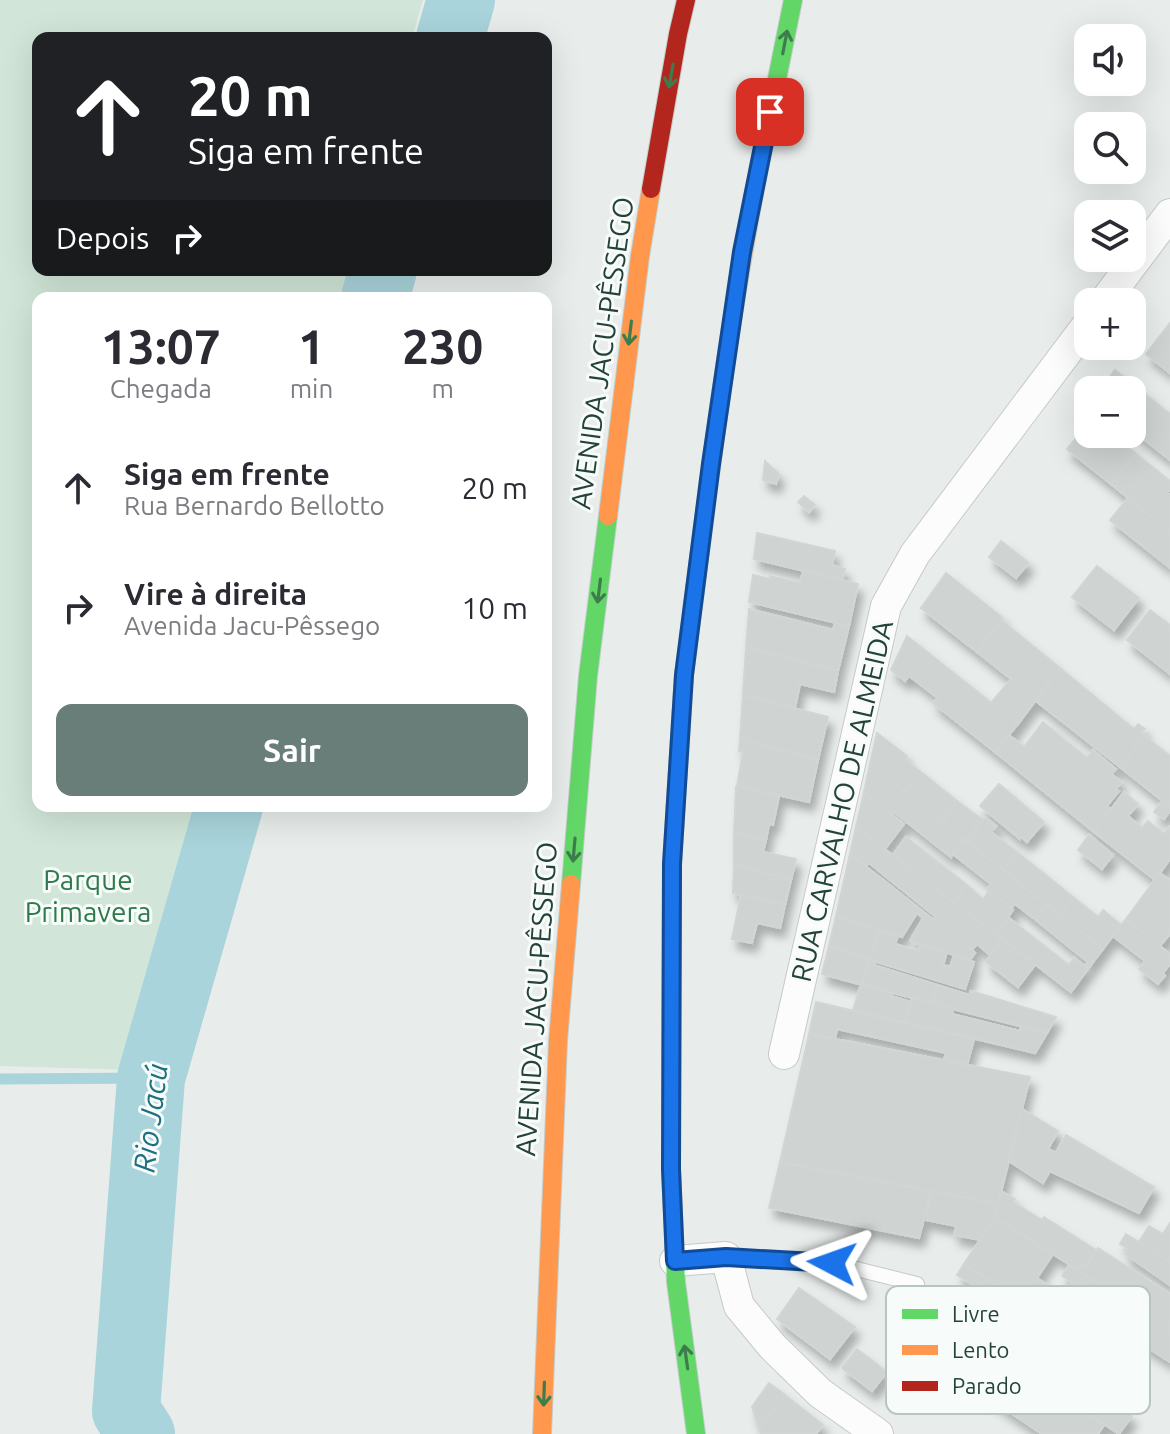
<!DOCTYPE html>
<html lang="pt">
<head>
<meta charset="utf-8">
<style>
	body { margin:0; font-family:Ubuntu,sans-serif; background:#f7f7f7; color:#2b2b33; height:100vh; display:flex; flex-direction:column; font-size:30px; white-space:nowrap }
	* { box-sizing:border-box; margin:0 }
	p { font-size:26px; color:#7c7c81 }
	.icon { flex:none; width:44px; height:44px; fill:none; stroke:currentColor; stroke-width:2; stroke-linecap:round; stroke-linejoin:round }
	.map { position:relative; flex:1; overflow:hidden }
	.panel { position:absolute; left:32px; top:292px; width:520px; height:520px; display:flex; flex-direction:column; background:#fff; border-radius:16px; box-shadow:0 8px 32px #0002 }
	.panel>* { flex:none }
	.top-card { position:absolute; left:32px; top:32px; width:520px; height:244px; border-radius:16px; box-shadow:0 8px 32px #0002; background:#202124; color:#fff; overflow:hidden }
	.buttons { position:absolute; left:1074px; top:24px; display:grid; gap:16px }
	.buttons a { display:grid; place-items:center; width:72px; height:72px; border-radius:16px; background:#fff; box-shadow:0 8px 32px #0002; font-size:40px }
	.pin { position:absolute; display:grid; place-items:center; width:68px; height:68px; color:#fff; margin:-34px; border-radius:16px; box-shadow:0 4px 12px #0006 }
	.me { position:absolute; width:88px; margin:-44px; rotate:274deg; stroke-linejoin:round; filter:drop-shadow(0 0 6px #0008) }
	.turn { display:flex; align-items:center; gap:28px; height:168px; padding:0 24px; font-size:36px }
	.turn .icon { width:104px; height:104px; stroke-width:2.5 }
	.turn b { display:block; font-size:56px; line-height:68px }
	.then { display:flex; align-items:center; height:76px; padding:0 24px; background:#0003; gap:16px; font-size:30px }
	.eta { display:flex; justify-content:space-evenly; align-items:center; height:136px; text-align:center }
	.eta b { font-size:48px; font-weight:700; line-height:56px }
	.button { display:flex; gap:16px; margin-top:auto; padding:16px 24px }
	.button a { flex:1; height:92px; border-radius:16px; background:#697e78; color:#fff; font-size:32px; font-weight:700; line-height:92px; text-align:center }
	ul { padding:0; list-style:none }
	li { display:flex; align-items:center; gap:24px; height:120px; padding:0 24px }
	li div { flex:1 }
	li b { display:block; font-size:30px }
	li em { font-style:normal }
	.map>svg:first-child { display:block }
	.green { fill:#d1e6d8 }
	.lines { fill:none; stroke-linecap:round; stroke-linejoin:round }
	.stream { stroke:#a9d4db; stroke-width:11 }
	.river { stroke:#a9d4db; stroke-width:68 }
	.building { fill:#cfd4d2; stroke:#d1d6d4; stroke-width:2; filter:url(#shadow) }
	.lane-casing { stroke:#c5cac8; stroke-width:16 }
	.street-casing { stroke:#c5cac8; stroke-width:32 }
	.fast-casing { stroke:#c3ccc9; stroke-width:20 }
	.slow-casing { stroke:#c3ccc9; stroke-width:20 }
	.jam-casing { stroke:#c3ccc9; stroke-width:20 }
	.lane { stroke:#fcfcfc; stroke-width:14 }
	.street { stroke:#fcfcfc; stroke-width:30 }
	.fast { stroke:#63d668; stroke-width:18 }
	.slow { stroke:#ff974d; stroke-width:18 }
	.jam { stroke:#b3261e; stroke-width:18 }
	.oneway { stroke:#3d7d4c }
	.route-casing { stroke:#114b97; stroke-width:20 }
	.route { stroke:#1a73e8; stroke-width:14 }
	.labels { text-anchor:middle; stroke-width:6; stroke-linejoin:round; paint-order:stroke }
	.street-label { font-size:28px; fill:#24423a; stroke:#f7fbf9 }
	.park-label { font-size:28px; fill:#2d7a4b; stroke:#f7fbf9 }
	.water-label { font-size:30px; font-style:italic; fill:#1c6f80; stroke:#f7fbf9 }
	.key { fill:#f7fbf9; stroke:#b8c4c0; stroke-width:2 }
	.key-label { font-size:22px; fill:#24423a }
</style>
</head>
<body>
<div class="map">
<svg width="1170" height="1434" viewBox="0 0 1170 1434">
	<defs>
		<filter id="shadow"><feDropShadow dx="5" dy="9" stdDeviation="4" flood-color="#0004"/></filter>
	</defs>
	<rect width="100%" height="100%" fill="#e8edeb"/>
	<polygon class="green" points="0,0 423,0 412,38 38,38 38,270 349,270 342,298 38,298 38,806 204,806 132,1070 0,1066"/>
	<g class="lines">
		<polyline class="stream" points="0,1079 151,1078"/>
		<g class="river">
			<polyline points="450,38 461,0"/>
			<polyline points="375,298 383,270"/>
			<polyline points="141,1434 126,1411 151,1078 229,806"/>
		</g>
	</g>
	<g class="building">
		<polygon points="1170,323 1170,373 1146,354"/>
		<polygon points="1115,370 1170,414 1170,460 1132,430 1132,390 1100,390"/>
		<polygon points="1087,425 1088,434 1098,434 1103,438 1106,434 1112,434 1136,454 1111,484 1067,449"/>
		<polygon points="1136,454 1170,481 1170,489 1167,493 1170,495 1170,532 1111,484"/>
		<polygon points="765,461 779,474 776,484 763,480"/>
		<polygon points="804,496 815,505 809,512 798,502"/>
		<polygon points="1128,498 1170,532 1170,568 1110,520"/>
		<polygon points="757,533 835,551 832,565 845,569 842,580 754,559"/>
		<polygon points="1001,541 1029,563 1016,578 989,557"/>
		<polygon points="1097,566 1139,598 1114,630 1072,597"/>
		<polygon points="803,571 858,584 849,626 749,602 753,575 770,579 770,576 800,583"/>
		<polygon points="946,573 1003,618 977,652 921,608"/>
		<polygon points="749,609 833,630 835,623 849,626 838,671 746,647"/>
		<polygon points="1150,610 1170,625 1170,674 1127,640"/>
		<polygon points="1001,620 1060,668 1018,724 991,703 1011,679 977,652"/>
		<polygon points="907,636 1018,724 995,752 933,703 938,698 909,676 905,681 891,670"/>
		<polygon points="746,647 838,671 834,692 800,684 795,708 743,695"/>
		<polygon points="1060,668 1134,729 1138,724 1145,729 1141,733 1145,736 1120,767 1036,701"/>
		<polygon points="743,695 828,717 818,760 740,739"/>
		<polygon points="1043,722 1087,758 1093,750 1116,769 1111,774 1122,782 1116,789 1119,791 1107,806 1112,810 1094,832 995,752 1009,735 1024,747"/>
		<polygon points="877,733 907,756 905,760 921,772 905,792 870,764"/>
		<polygon points="1145,736 1170,756 1170,807 1120,767"/>
		<polygon points="740,739 818,760 809,802 737,786 743,752 739,751"/>
		<polygon points="870,764 965,839 951,857 894,812 892,814 864,792"/>
		<polygon points="921,772 957,801 942,821 905,792"/>
		<polygon points="999,784 1044,822 1027,842 1021,837 1020,839 980,806"/>
		<polygon points="736,787 779,796 773,825 769,824 766,840 734,833"/>
		<polygon points="864,792 904,824 885,849 856,827"/>
		<polygon points="1124,792 1138,804 1128,816 1142,828 1148,821 1164,834 1170,827 1170,859 1155,880 1094,832"/>
		<polygon points="957,801 983,820 966,841 942,821"/>
		<polygon points="1162,801 1170,807 1170,811 1164,819 1154,812"/>
		<polygon points="985,818 996,826 991,832 1017,852 1003,870 966,841"/>
		<polygon points="856,827 1002,939 990,955 977,944 972,950 933,920 936,917 869,863 866,866 850,854"/>
		<polygon points="734,833 766,840 763,852 796,859 791,880 734,865"/>
		<polygon points="1089,835 1113,855 1102,869 1078,850"/>
		<polygon points="906,837 967,885 953,902 893,855"/>
		<polygon points="965,839 1047,905 1036,920 1015,904 1011,908 987,889 991,884 953,854"/>
		<polygon points="1017,852 1073,897 1059,914 1003,870"/>
		<polygon points="850,854 972,950 975,953 970,960 910,941 923,918 917,913 902,937 836,916"/>
		<polygon points="734,865 791,880 785,905 733,893"/>
		<polygon points="1160,873 1170,880 1170,934 1160,946 1126,919"/>
		<polygon points="967,885 983,899 989,891 1013,910 996,934 953,902"/>
		<polygon points="741,895 785,905 780,928 757,923 752,943 732,939"/>
		<polygon points="1073,897 1098,917 1103,910 1121,925 1103,949 1059,914"/>
		<polygon points="1047,905 1103,949 1088,969 1085,966 1088,962 1036,920"/>
		<polygon points="836,916 880,930 870,960 829,946"/>
		<polygon points="1009,918 1069,965 1074,958 1088,969 1071,992 996,934"/>
		<polygon points="1126,919 1170,954 1170,964 1163,973 1165,976 1158,984 1139,969 1145,961 1113,936"/>
		<polygon points="880,930 898,936 895,944 918,951 921,944 947,952 943,965 950,967 954,955 974,962 965,989 870,960"/>
		<polygon points="1002,939 1035,965 1018,987 986,962"/>
		<polygon points="829,946 870,960 862,985 822,974"/>
		<polygon points="870,960 875,961 874,965 937,985 932,1003 862,985"/>
		<polygon points="861,984 892,992 891,996 911,1002 904,1022 853,1010"/>
		<polygon points="937,985 969,995 971,991 1056,1017 1047,1033 953,1009 932,1003"/>
		<polygon points="912,997 953,1009 952,1014 1020,1031 1021,1026 1047,1033 1035,1053 904,1022"/>
		<polygon points="816,1002 974,1039 967,1065 944,1060 946,1053 837,1029 835,1039 809,1034"/>
		<polygon points="809,1034 1030,1077 998,1204 780,1162"/>
		<polygon points="1022,1109 1058,1131 1048,1149 1056,1153 1066,1135 1154,1187 1139,1213 1050,1171 1043,1183 1009,1161"/>
		<polygon points="780,1162 931,1191 919,1238 769,1208"/>
		<polygon points="932,1191 998,1204 995,1217 980,1240 954,1235 956,1226 926,1220"/>
		<polygon points="1001,1191 1015,1199 1013,1202 1042,1220 1044,1217 1096,1250 1086,1267 1081,1265 1078,1270 995,1217"/>
		<polygon points="995,1217 1053,1254 1037,1278 1092,1314 1077,1337 964,1264"/>
		<polygon points="1170,1223 1170,1262 1139,1242 1149,1226 1163,1234"/>
		<polygon points="1126,1234 1170,1262 1170,1285 1125,1254 1129,1249 1120,1244"/>
		<polygon points="1098,1248 1170,1294 1170,1329 1078,1270 1081,1265 1086,1267"/>
		<polygon points="964,1264 1003,1290 970,1337 950,1322 974,1286 957,1275"/>
		<polygon points="1069,1265 1126,1300 1111,1324 1102,1318 1106,1312 1069,1288 1072,1282 1062,1276"/>
		<polygon points="799,1288 855,1327 830,1359 777,1319"/>
		<polygon points="1126,1300 1170,1329 1170,1362 1111,1324"/>
		<polygon points="947,1319 970,1337 1104,1425 1098,1434 1042,1434 943,1367 954,1352 934,1337"/>
		<polygon points="857,1349 887,1372 872,1391 842,1368"/>
		<polygon points="1076,1379 1132,1416 1119,1434 1056,1393 1060,1387 1067,1392"/>
		<polygon points="769,1383 785,1395 759,1428 752,1407"/>
		<polygon points="785,1395 823,1425 816,1434 761,1434 759,1428"/>
	</g>
	<g class="lines">
		<defs>
			<polyline id="lane" points="726,1257 832,1263 917,1284"/>
			<g id="street">
				<polyline points="1104,302 1170,214"/>
				<polyline points="784,1054 886,606 915,554 1088,324"/>
				<polyline points="675,1261 726,1257 739,1306 772,1346 820,1393 878,1434"/>
			</g>
			<g id="fast">
				<polyline points="761,158 793,0"/>
				<polyline points="691,620 684,675 672,864 671,1169 676,1282 696,1434"/>
				<polyline points="571,884 588,676 608,516"/>
			</g>
			<g id="slow">
				<polyline points="608,516 640,256 651,189"/>
				<path d="M691,620C711,465 730,311 761,158"/>
				<polyline points="542,1434 558,1041 571,884"/>
			</g>
			<polyline id="jam" points="651,189 678,34 686,0"/>
		</defs>
		<use href="#lane" class="lane-casing"/>
		<use href="#street" class="street-casing"/>
		<use href="#fast" class="fast-casing"/>
		<use href="#slow" class="slow-casing"/>
		<use href="#jam" class="jam-casing"/>
		<use href="#lane" class="lane"/>
		<use href="#street" class="street"/>
		<use href="#fast" class="fast"/>
		<use href="#slow" class="slow"/>
		<use href="#jam" class="jam"/>
	</g>
	<defs><path id="oneway-shaft" d="M-6 0H5M1.5-3L5.5 0L1.5 3" fill="none" stroke-width="1.6" stroke-linecap="round" stroke-linejoin="round" transform="scale(2)"/></defs>
	<g class="oneway">
		<use href="#oneway-shaft" transform="translate(785 42) rotate(-79)"/>
		<use href="#oneway-shaft" transform="translate(671 76) rotate(100)"/>
		<use href="#oneway-shaft" transform="translate(630 333) rotate(97)"/>
		<use href="#oneway-shaft" transform="translate(599 591) rotate(97)"/>
		<use href="#oneway-shaft" transform="translate(574 850) rotate(95)"/>
		<use href="#oneway-shaft" transform="translate(686 1357) rotate(-98)"/>
		<use href="#oneway-shaft" transform="translate(544 1394) rotate(92)"/>
	</g>
	<g class="lines">
		<defs>
			<polyline id="route" points="770,112 742,252 711,464 684,675 672,864 671,1169 675,1261 726,1257 832,1263"/>
		</defs>
		<use href="#route" class="route-casing"/>
		<use href="#route" class="route"/>
	</g>
	<g class="labels">
		<g class="street-label">
			<text transform="translate(602 353) rotate(-82)" y="10">AVENIDA JACU-PÊSSEGO</text>
			<text transform="translate(842 801) rotate(-77)" y="10">RUA CARVALHO DE ALMEIDA</text>
			<text transform="translate(536 999) rotate(-86)" y="10">AVENIDA JACU-PÊSSEGO</text>
		</g>
		<g class="park-label">
			<text x="88" y="890">Parque<tspan x="88" dy="32">Primavera</tspan></text>
		</g>
		<g class="water-label">
			<text transform="translate(151 1118) rotate(-83)" y="10">Rio Jacú</text>
		</g>
	</g>
	<rect x="886" y="1286" width="264" height="128" rx="12" class="key"/>
	<rect x="902" y="1309" width="36" height="10" fill="#63d668"/>
	<rect x="902" y="1345" width="36" height="10" fill="#ff974d"/>
	<rect x="902" y="1381" width="36" height="10" fill="#b3261e"/>
	<g class="key-label">
		<text x="952" y="1322">Livre</text>
		<text x="952" y="1358">Lento</text>
		<text x="952" y="1394">Parado</text>
	</g>
</svg>
<div class="buttons">
<a><svg class="icon" aria-label="sound" viewBox="0 0 24 24"><path d="M4 9h4l5-4v14l-5-4H4zM17 9q2 3 0 6"/></svg></a>
<a><svg class="icon" aria-label="search" viewBox="0 0 24 24"><circle cx="10" cy="10" r="6"/><path d="M15 15l6 6"/></svg></a>
<a><svg class="icon" aria-label="layers" viewBox="0 0 24 24"><path d="M12 4l9 5-9 5-9-5zM3 14l9 5 9-5"/></svg></a>
<a>+</a>
<a>−</a>
</div>
<div class="pin" style="left:770px;top:112px;background:#d93025"><svg class="icon" aria-label="arrive" viewBox="0 0 24 24"><path d="M6 21V4h12l-3 4 3 4H6"/></svg></div>
<svg class="me" style="left:832px;top:1263px" viewBox="-20 -20 40 40"><path d="M0-17L14 15 0 8-14 15z" fill="#1a73e8" stroke="#fff" stroke-width="4"/></svg>
<div class="top-card">
<div class="turn"><svg class="icon" aria-label="ahead" viewBox="0 0 24 24"><path d="M12 20V5M6 11l6-6 6 6"/></svg><div><b>20 m</b>Siga em frente</div></div>
<div class="then">Depois<svg class="icon" aria-label="right" viewBox="0 0 24 24"><path d="M7 20v-9h11M14 6l5 5-5 5"/></svg></div>
</div>
<section class="panel">
<div class="eta">
<div><b>13:07</b><p>Chegada</p></div>
<div><b>1</b><p>min</p></div>
<div><b>230</b><p>m</p></div>
</div>
<ul>
<li><svg class="icon" aria-label="ahead" viewBox="0 0 24 24"><path d="M12 20V5M6 11l6-6 6 6"/></svg><div><b>Siga em frente</b><p>Rua Bernardo Bellotto</p></div><em>20 m</em></li>
<li><svg class="icon" aria-label="right" viewBox="0 0 24 24"><path d="M7 20v-9h11M14 6l5 5-5 5"/></svg><div><b>Vire à direita</b><p>Avenida Jacu-Pêssego</p></div><em>10 m</em></li>
</ul>
<div class="button"><a>Sair</a></div>
</section>
</div>
</body>
</html>
